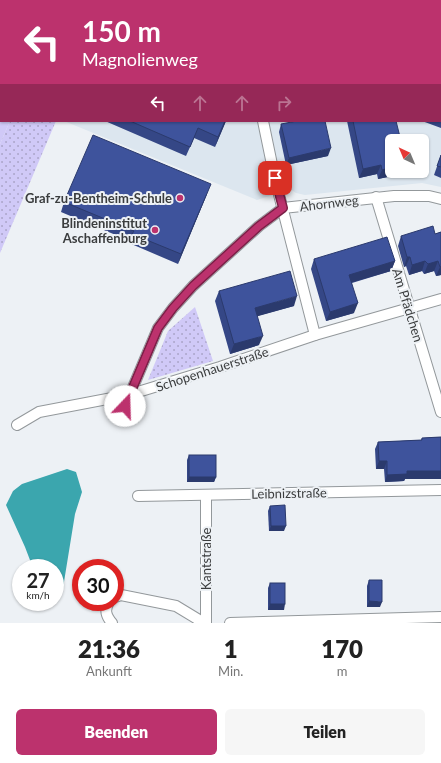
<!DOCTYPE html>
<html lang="de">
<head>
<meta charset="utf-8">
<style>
	body { margin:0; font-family:Lato,sans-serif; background:#f6f6f6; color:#222; height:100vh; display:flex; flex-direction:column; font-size:15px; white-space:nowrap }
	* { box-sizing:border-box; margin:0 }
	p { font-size:13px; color:#767676 }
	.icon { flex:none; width:22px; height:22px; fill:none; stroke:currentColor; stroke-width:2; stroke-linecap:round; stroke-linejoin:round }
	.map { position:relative; height:623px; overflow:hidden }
	.details { display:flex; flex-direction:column; background:#fff; flex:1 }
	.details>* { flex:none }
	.guide { position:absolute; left:0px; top:0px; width:441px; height:122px; box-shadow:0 1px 3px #0004; background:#bc326d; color:#fff; overflow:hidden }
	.needle { width:26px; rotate:316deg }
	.tools { position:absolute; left:385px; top:134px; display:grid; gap:8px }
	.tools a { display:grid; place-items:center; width:44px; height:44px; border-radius:6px; background:#fff; box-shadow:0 1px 3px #0004; font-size:20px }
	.speed { position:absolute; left:12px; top:559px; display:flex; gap:8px; font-size:20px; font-weight:700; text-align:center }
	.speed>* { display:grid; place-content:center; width:52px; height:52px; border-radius:50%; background:#fff; box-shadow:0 1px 3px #0004; line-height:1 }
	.speed small { font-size:10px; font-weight:400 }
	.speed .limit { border:6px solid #d22; background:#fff; color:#111 }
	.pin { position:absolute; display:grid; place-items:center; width:34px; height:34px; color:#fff; margin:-17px; border-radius:8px; box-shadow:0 2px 6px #0006 }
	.me { position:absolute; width:44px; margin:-22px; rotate:21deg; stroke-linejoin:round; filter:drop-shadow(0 0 3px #0008) }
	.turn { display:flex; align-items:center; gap:14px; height:84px; padding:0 16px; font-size:18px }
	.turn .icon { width:52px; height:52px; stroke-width:2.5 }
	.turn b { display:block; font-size:28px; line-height:34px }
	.lanes { display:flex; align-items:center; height:38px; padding:0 16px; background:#0003; justify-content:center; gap:20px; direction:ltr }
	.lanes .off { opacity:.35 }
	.eta { display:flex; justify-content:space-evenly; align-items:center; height:68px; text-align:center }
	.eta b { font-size:24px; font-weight:800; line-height:28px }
	.primary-button { display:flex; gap:8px; margin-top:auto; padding:8px 16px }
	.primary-button a { flex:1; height:46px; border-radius:6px; background:#bc326d; color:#fff; font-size:16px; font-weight:800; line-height:46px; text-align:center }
	.primary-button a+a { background:#f6f6f6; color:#222 }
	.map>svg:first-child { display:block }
	.built { fill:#dce6ef; fill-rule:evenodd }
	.park { fill:url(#park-dots) }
	.garden { fill:#d0c9f7 }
	.water { fill:#3ba6ae }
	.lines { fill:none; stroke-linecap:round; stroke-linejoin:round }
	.minor-casing { stroke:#93989b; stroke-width:12 }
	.minor { stroke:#fff; stroke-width:10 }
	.wall { fill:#354786 }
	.shaded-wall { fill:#2b3a6d }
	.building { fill:#3e539c; stroke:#2b3a6d }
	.route-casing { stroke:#7a2047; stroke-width:10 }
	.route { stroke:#bc326d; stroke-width:7 }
	.poi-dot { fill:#bc326d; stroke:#edf1f5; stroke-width:1.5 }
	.labels { text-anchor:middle; stroke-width:4; stroke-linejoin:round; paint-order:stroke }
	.poi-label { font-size:13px; font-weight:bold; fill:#3b3d3e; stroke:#edf1f5; text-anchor:end }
	.street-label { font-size:13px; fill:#3b3d3e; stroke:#edf1f5 }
</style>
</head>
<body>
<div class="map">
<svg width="441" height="623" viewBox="0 0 441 623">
	<defs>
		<pattern id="park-dots" width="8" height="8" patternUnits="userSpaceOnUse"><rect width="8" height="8" fill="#d0c9f7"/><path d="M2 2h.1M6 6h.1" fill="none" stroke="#aaa4c9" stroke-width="1.8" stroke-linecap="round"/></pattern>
	</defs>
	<rect width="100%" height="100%" fill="#edf1f5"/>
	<path class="built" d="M109,0H441V187L422,183L305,195L296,193L290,189L257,200L64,121H440V1H109ZM392,141H422V171H392Z"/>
	<g class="park">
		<polygon points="10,121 56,121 0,253 0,144"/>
		<polygon points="195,307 213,361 148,380 168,331"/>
	</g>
	<polygon class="garden" points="0,0 60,0 1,1 1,121 10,121 0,144"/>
	<polygon class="water" points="67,469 76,472 82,492 75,514 63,588 55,587 55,568 33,568 25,547 6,505 13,491 22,484"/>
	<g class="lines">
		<defs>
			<g id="minor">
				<polyline points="264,1 264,0"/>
				<polyline points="263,121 275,179 315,335"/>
				<polyline points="376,197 441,412"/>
				<polyline points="125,406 158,328 173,308 193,286 259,226 283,208 394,196 429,196 441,199"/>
				<polyline points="17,425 39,412 128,395 220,367 315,335 441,299"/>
				<polyline points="138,496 441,490"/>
				<polyline points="115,597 121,595 176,606 204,623"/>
				<path d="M109,602C104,610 106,616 112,623"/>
				<polyline points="206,623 206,495"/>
				<polyline points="230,623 441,617"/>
			</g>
		</defs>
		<use href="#minor" class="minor-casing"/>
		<use href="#minor" class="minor"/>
	</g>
	<g class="wall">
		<polygon points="195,0 219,0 219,1 197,1"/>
		<polygon points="440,82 441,82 441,128 422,121 440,121"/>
		<polygon points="105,121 226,121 215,147 194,138 186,156"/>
		<polygon points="347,121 396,121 392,171 403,171 402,174 378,179 377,174 359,178"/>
		<polygon points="281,124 328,156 286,165 279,132"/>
		<polygon points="441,155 441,178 434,175"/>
		<polygon points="207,194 178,264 129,243 130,241 61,212 64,202"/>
		<polygon points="441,232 441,275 436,276 434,271 424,274 422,271 409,275 406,266 404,267 398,246 401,236 435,234"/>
		<polygon points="314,259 395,261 391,271 352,283 354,313 326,321 311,269"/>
		<polygon points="219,291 294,306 257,316 259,345 230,354 215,301"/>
		<polygon points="441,437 441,479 405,479 404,481 385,482 384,469 376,469 375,449 378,442 421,440 422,438"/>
		<polygon points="189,455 216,477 214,482 187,482 187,460"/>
		<polygon points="270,506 284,531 269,531 268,511"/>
		<polygon points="369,580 380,607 367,607 367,586"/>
		<polygon points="270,583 284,610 268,610 268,588"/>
	</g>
	<g class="shaded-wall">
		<polygon points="1,19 1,25 0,26 0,21"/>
		<polygon points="225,121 226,121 215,147 218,137"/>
		<polygon points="331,148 328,156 286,165 289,158"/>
		<polygon points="381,165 377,174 359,178 363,169"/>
		<polygon points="392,167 392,171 403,171 402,174 378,179 382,170"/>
		<polygon points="211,184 207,194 178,264 181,254"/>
		<polygon points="407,257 410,257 406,266 404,267"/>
		<polygon points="395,261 391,271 346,284 349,275"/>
		<polygon points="425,261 422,271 409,275 412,265"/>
		<polygon points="438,261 434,271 424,274 428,264"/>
		<polygon points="441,266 441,275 436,276 440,267"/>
		<polygon points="297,296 294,306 251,318 255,308"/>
		<polygon points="358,303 354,313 326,321 330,312"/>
		<polygon points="263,336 259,345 230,354 234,344"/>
		<polygon points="379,461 387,461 384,469 376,469"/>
		<polygon points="407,471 441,471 441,479 405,479 404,481 385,482 387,475"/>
		<polygon points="189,477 216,477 214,482 187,482"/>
		<polygon points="271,526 286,526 284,531 269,531"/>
		<polygon points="369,601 382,602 380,607 367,607"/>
		<polygon points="270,604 285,604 284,610 268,610"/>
	</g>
	<g class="building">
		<polygon points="0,0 18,0 17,1 1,1 1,19 0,21"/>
		<polygon points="285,0 318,0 321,1 285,1"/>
		<rect x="333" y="0" width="12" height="1"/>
		<polygon points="416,0 441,0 441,34 440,37 440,1 416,1"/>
		<rect x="440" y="82" width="1" height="35"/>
		<polygon points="130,121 225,121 218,137 198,128 190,147"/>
		<polygon points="297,121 325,121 331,148 289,158 281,124"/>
		<polygon points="353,121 396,121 401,141 392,141 392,167 382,170 381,165 363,169"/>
		<polygon points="93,135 211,184 181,254 132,234 134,231 64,202"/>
		<polygon points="441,155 441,167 437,166"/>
		<polygon points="433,226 435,234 441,232 441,266 440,267 438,261 428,264 425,261 412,265 410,257 407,257 401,236"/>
		<polygon points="387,237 395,261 349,275 358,303 330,312 314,259"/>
		<polygon points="290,271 297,296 255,308 263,336 234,344 219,291"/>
		<polygon points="441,437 441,471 407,471 407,474 387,475 387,461 379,461 378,442 422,440 422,438"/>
		<rect x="189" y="455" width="27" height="22"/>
		<polygon points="285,505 286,526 271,526 270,506"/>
		<polygon points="369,580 382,580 382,602 369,601"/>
		<rect x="270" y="583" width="15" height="21"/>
	</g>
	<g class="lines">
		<defs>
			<polyline id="route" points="125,406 158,328 173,308 193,286 259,226 283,208 275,178"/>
		</defs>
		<use href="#route" class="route-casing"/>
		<use href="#route" class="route"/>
	</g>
	<g class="poi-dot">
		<circle cx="180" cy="198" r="4"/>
		<circle cx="155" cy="230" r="4"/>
	</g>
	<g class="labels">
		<g class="poi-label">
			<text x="172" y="203">Graf-zu-Bentheim-Schule</text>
			<text x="147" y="228">Blindeninstitut<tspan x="147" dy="15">Aschaffenburg</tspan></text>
		</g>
		<g class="street-label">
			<text transform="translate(329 203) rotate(-7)" y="5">Ahornweg</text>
			<text transform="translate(408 305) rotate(73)" y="5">Am Pfädchen</text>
			<text transform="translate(212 369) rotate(-18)" y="5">Schopenhauerstraße</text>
			<text transform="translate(289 493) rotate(-1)" y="5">Leibnizstraße</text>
			<text transform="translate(206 559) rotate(-90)" y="5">Kantstraße</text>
		</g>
	</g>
</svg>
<div class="tools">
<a><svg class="needle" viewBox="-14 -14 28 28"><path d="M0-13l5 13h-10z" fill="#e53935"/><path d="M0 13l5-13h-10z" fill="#767676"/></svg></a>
</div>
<div class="speed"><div>27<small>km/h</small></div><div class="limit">30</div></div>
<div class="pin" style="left:275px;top:178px;background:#d93025"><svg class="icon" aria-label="arrive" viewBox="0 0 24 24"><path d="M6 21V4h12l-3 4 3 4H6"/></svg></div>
<svg class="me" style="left:125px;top:406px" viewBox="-20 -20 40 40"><circle r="19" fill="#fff"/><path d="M0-13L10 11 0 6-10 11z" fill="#bc326d"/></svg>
<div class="guide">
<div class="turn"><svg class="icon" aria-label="left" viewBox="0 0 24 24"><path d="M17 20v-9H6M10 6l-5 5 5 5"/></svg><div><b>150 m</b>Magnolienweg</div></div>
<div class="lanes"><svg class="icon" aria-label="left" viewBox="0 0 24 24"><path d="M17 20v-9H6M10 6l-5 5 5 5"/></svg><svg class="icon off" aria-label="ahead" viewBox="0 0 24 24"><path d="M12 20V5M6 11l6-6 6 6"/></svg><svg class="icon off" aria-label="ahead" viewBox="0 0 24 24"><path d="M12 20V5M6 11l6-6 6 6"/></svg><svg class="icon off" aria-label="right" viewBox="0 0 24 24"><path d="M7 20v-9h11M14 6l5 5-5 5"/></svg></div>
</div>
</div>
<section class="details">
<div class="eta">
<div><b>21:36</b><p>Ankunft</p></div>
<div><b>1</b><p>Min.</p></div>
<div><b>170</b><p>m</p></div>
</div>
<div class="primary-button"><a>Beenden</a><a>Teilen</a></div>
</section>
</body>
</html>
